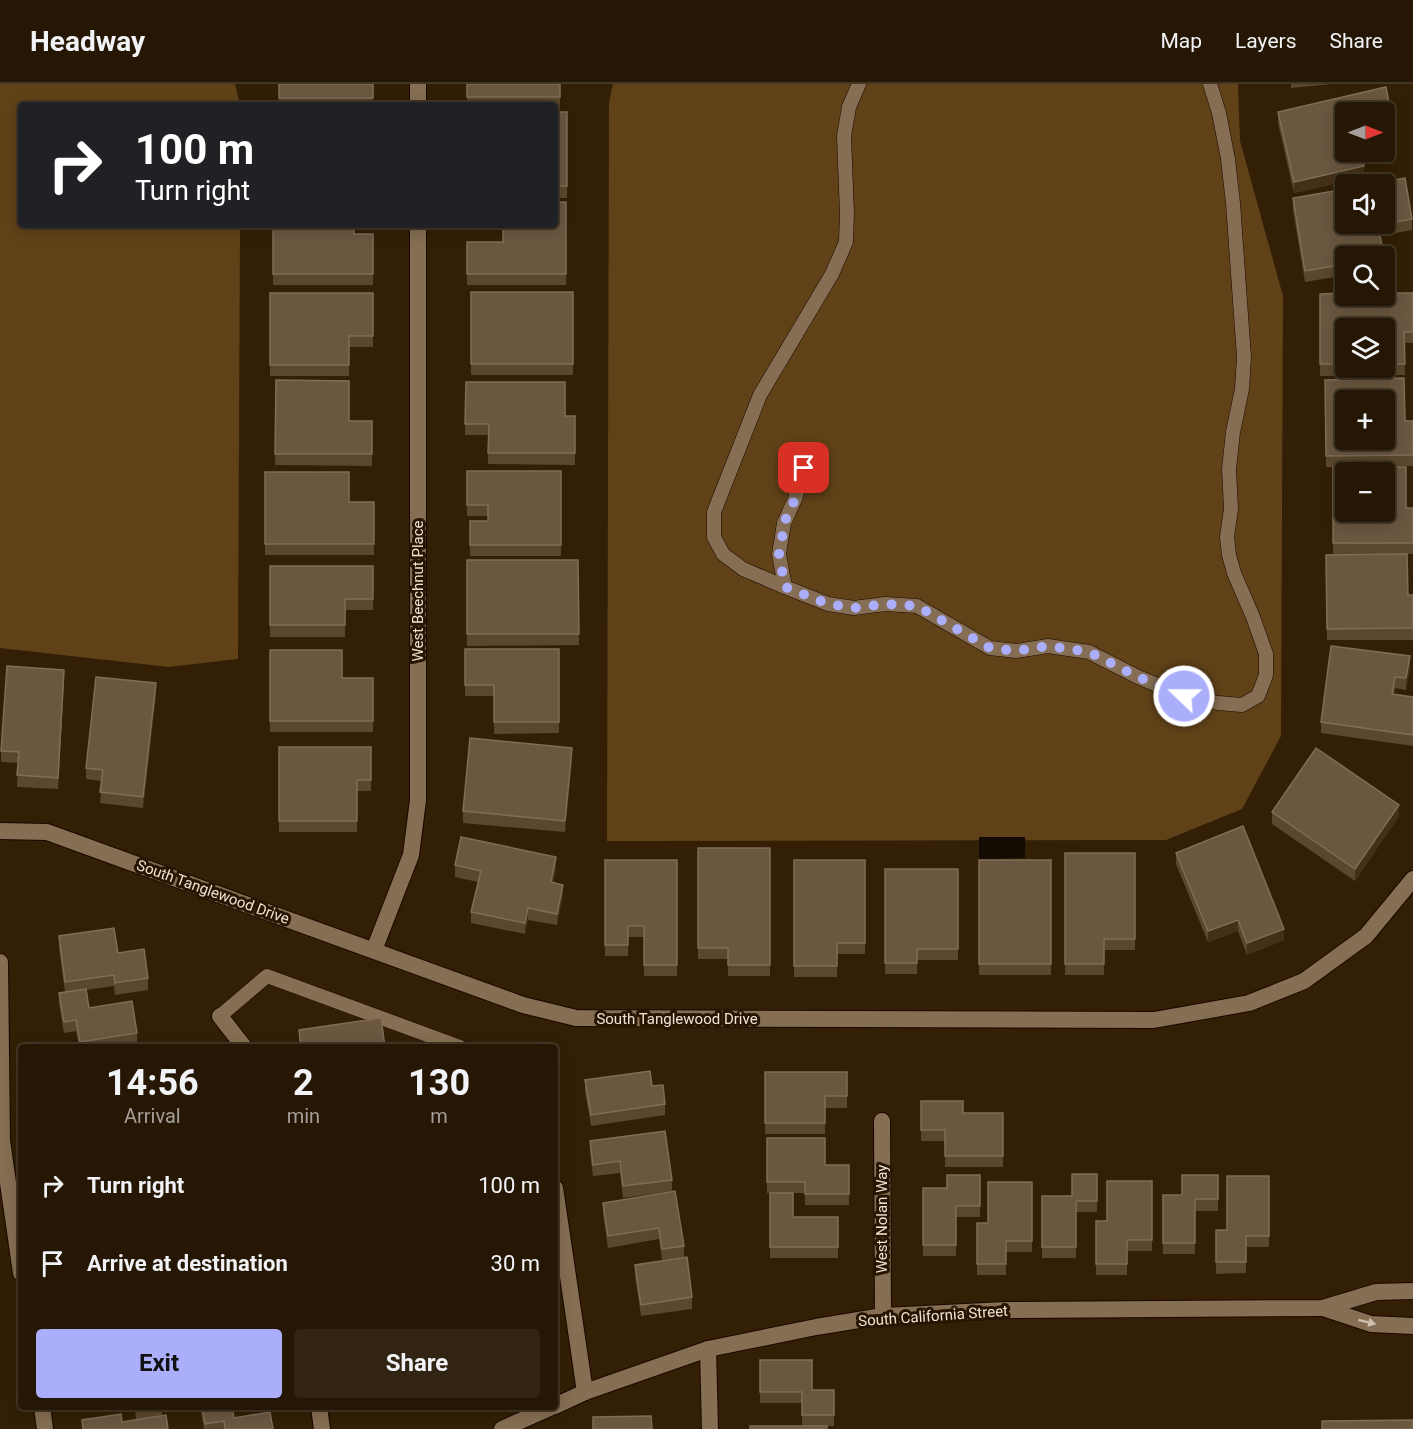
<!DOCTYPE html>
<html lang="en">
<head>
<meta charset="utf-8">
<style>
	body { margin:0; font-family:Roboto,sans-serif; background:#322413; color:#f1f3f6; height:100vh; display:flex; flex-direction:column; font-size:22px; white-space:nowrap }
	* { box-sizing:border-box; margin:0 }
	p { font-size:20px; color:#a49f9a }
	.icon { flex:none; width:33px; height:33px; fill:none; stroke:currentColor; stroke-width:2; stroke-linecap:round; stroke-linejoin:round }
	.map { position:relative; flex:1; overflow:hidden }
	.side { position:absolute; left:18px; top:960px; width:540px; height:366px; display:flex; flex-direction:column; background:#261704; border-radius:6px; box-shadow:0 3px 15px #0003,0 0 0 2px #423626 }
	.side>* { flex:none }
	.hud { position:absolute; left:18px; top:18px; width:540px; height:126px; border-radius:6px; box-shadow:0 3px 15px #0003,0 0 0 2px #423626; background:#202124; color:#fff; overflow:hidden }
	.needle { width:39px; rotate:90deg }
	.tools { position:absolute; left:1335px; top:18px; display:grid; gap:12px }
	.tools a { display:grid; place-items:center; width:60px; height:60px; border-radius:6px; background:#261704; box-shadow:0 3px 15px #0003,0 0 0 2px #423626; font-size:30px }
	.pin { position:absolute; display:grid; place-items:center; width:51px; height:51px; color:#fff; margin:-26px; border-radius:12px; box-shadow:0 3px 9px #0006 }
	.me { position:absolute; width:66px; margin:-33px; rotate:292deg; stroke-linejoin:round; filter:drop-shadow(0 0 4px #0008) }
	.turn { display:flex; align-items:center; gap:21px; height:126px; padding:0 18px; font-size:27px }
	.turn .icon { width:78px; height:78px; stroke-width:2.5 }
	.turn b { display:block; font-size:42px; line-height:51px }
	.eta { display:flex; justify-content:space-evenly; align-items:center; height:102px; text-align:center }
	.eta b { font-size:36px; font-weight:700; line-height:42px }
	.button { display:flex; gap:12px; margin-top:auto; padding:12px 18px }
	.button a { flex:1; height:69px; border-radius:6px; background:#abaffb; color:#111; font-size:24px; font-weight:700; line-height:69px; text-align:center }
	.button a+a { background:#322413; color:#f1f3f6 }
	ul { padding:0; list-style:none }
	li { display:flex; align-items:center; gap:18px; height:78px; padding:0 18px }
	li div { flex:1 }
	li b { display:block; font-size:22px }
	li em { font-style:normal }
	header { display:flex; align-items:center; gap:36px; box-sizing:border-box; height:84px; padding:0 30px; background:#261704; border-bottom:2px solid #423626 }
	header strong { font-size:28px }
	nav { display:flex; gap:33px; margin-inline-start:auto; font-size:21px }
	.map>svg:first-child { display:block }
	.green { fill:#614218 }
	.water { fill:#140b03 }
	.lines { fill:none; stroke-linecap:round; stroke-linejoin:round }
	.service-casing { stroke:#190800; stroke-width:15 }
	.minor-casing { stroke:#190800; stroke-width:18 }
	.service { stroke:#856e53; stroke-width:14 }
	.minor { stroke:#856e53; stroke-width:16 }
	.wall { fill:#5b472e; fill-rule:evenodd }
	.shaded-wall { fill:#443016 }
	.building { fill:#6b5740; stroke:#806d57; stroke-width:1.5; fill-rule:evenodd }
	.oneway { fill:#cfbfad }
	.route { stroke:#abaffb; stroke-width:10; stroke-dasharray:0 18 }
	.labels { text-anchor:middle; stroke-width:6; stroke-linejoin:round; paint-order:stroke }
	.street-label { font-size:15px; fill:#efe2d4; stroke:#281500 }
</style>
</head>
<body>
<header>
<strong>Headway</strong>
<nav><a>Map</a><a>Layers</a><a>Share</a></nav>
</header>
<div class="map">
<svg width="1413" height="1345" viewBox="0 0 1413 1345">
	<rect width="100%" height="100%" fill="#321f05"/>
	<g class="green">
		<polygon points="0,0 235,0 240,21 21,21 21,141 240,141 238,575 169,583 0,564"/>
		<polygon points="613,0 1238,0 1240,57 1283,212 1281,652 1242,725 1166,756 607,757 609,19"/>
	</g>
	<polygon class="water" points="979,753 1025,753 1025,774 979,775"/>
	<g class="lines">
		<defs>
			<g id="service">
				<polyline points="804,384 795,415 784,439 779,470 785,503 828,520 854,524 885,520 917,522 990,564 1016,567 1048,562 1089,568 1138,593 1184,612 1218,619 1242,621 1258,612 1266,591 1266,570 1253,533 1234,489 1229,471 1227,453 1231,425 1229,385 1233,348 1242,305 1244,273 1233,119 1228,75 1219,29 1210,0"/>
				<polyline points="785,503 743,485 723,470 714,453 714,428 760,311 832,190 846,158 847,130 844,52 849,23 859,0"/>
				<polyline points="220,932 267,892 460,963"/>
			</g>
			<g id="minor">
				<polyline points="418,0 418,21"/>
				<polyline points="0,747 47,748 523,921 576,934 1154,936 1249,919 1304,897 1366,852 1413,795"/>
				<polyline points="374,866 411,771 418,716 418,141"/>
				<polyline points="0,878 2,1057 21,1189"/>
				<polyline points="220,932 244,963"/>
				<polyline points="882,1037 883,1232"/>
				<polyline points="555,1104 585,1308"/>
				<polyline points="1323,1224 1371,1240 1413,1242"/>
				<polyline points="708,1265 710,1345"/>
				<polyline points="555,1322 585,1308 708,1265 816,1243 883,1232 1006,1226 1323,1224 1376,1208 1413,1207"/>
				<polyline points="42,1323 45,1345"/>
				<polyline points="319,1323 322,1345"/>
				<polyline points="502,1345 552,1323"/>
			</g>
		</defs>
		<use href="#service" class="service-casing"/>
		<use href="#minor" class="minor-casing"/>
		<use href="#service" class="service"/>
		<use href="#minor" class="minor"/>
	</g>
	<g class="wall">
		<rect x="279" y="0" width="94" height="21"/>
		<polygon points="467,0 560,0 560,24 555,24 555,21 467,21"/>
		<polygon points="1291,0 1332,0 1291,4"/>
		<polygon points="1386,3 1394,44 1394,55 1384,57 1384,28 1346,28 1346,68 1361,68 1364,82 1364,93 1294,109 1278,39 1278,28"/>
		<rect x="555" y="28" width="12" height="86"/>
		<polygon points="1293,114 1412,135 1412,146 1380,152 1346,172 1346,191 1305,198 1293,126"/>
		<polygon points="566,118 566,201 467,201 467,158 503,158"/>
		<polygon points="273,141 354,150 373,150 373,201 273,201"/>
		<rect x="471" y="208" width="102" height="83"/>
		<polygon points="270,209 373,209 373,263 349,263 349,292 270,292"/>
		<path d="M1413,209V259H1404L1405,291L1320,292V210ZM1346,244H1384V284H1346Z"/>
		<polygon points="276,296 349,337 372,337 372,382 275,381"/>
		<polygon points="1325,296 1405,337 1413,337 1413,382 1326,383"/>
		<polygon points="466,298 565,332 575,332 575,381 488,380 488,351 465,351"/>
		<polygon points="823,381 817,405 804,401 804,395"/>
		<polygon points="1333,383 1406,424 1413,424 1413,470 1407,470 1408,511 1413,511 1413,556 1327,556 1326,471 1333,470"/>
		<polygon points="467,387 561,387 561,472 470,472 470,437 488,437 488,432 467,432"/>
		<polygon points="265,388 349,418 374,418 374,471 265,471"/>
		<polygon points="467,476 578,476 579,561 467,562"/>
		<polygon points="270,482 373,482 373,526 345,526 345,553 270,553"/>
		<polygon points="465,565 559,565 559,649 494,650 494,612 465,612"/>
		<polygon points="270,566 342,594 373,594 373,648 270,648"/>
		<polygon points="1410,583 1406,606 1395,604 1394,611 1413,613 1413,662 1321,649 1321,638"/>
		<polygon points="64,597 58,705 17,703 18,679 1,678 1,667"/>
		<polygon points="156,611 143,724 100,719 102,697 86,695 86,684"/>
		<polygon points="279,663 371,663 371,707 357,707 357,748 279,748"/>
		<polygon points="572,675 565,748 463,739 463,727"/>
		<polygon points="1272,728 1399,732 1355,797 1272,740"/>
		<polygon points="698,764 770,764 770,892 728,892 728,875 698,875"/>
		<polygon points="1065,769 1135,769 1135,866 1104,866 1104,891 1065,891"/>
		<polygon points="1176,769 1284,856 1247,871 1238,847 1208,858 1176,780"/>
		<polygon points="605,776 677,776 677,892 644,892 644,853 628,853 628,872 605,872"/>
		<polygon points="794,776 865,776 865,870 837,870 837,893 794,893"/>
		<rect x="979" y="776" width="72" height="115"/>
		<polygon points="455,781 556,784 553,799 563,812 557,841 528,836 525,850 471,839 471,828 478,798 455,793"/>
		<polygon points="885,785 958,785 958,876 917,876 917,890 885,890"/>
		<polygon points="59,852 118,869 148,894 148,906 115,911 114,902 86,906 89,924 137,949 137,960 120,963 79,963 76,947 64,949 59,920 59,909 65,908 59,864"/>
		<polygon points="299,946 385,963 299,963"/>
		<polygon points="765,988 847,988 847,1024 825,1024 825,1050 765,1050"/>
		<polygon points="585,996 665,1020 665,1031 591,1042 585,1007"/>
		<polygon points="921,1017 963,1029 1003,1029 1003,1083 945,1083 945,1057 921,1057"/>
		<polygon points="767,1054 825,1081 849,1081 849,1121 805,1121 805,1109 793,1109 793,1133 838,1133 838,1174 770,1174 770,1109 767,1109"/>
		<polygon points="590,1057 672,1096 672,1107 623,1114 620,1089 593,1092 590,1068"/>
		<polygon points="1097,1090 1097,1128 1076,1128 1076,1174 1042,1174 1042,1112 1072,1112"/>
		<polygon points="980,1091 980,1133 956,1133 956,1172 923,1172 923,1104 947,1104"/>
		<polygon points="1218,1091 1218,1127 1195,1127 1195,1170 1163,1170 1163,1111 1182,1111"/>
		<polygon points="1269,1092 1269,1163 1246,1163 1246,1189 1216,1190 1216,1146 1227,1146"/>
		<polygon points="1152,1097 1152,1167 1127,1167 1127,1191 1096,1191 1096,1137 1107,1137"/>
		<polygon points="1032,1098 1032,1168 1006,1168 1006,1191 977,1191 977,1139 988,1139"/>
		<polygon points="675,1107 684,1162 684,1173 662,1176 659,1155 608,1164 603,1130 603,1119"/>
		<polygon points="635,1181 692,1213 692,1225 641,1232 635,1192"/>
		<polygon points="760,1276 812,1306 834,1306 834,1342 802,1342 802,1319 760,1319"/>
		<polygon points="135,1323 162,1323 162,1331 168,1345 82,1345 82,1336 122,1338 136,1335"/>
		<polygon points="200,1323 232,1323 234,1334 273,1345 204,1345"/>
	</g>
	<g class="shaded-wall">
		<polygon points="1394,44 1394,55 1384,57 1384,46"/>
		<polygon points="1364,82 1364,93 1294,109 1294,98"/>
		<polygon points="823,376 823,381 817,405 817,399"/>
		<polygon points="1410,572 1410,583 1406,606 1406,594"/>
		<polygon points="64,586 64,597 58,705 58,694"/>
		<polygon points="156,599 156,611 143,724 143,713"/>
		<polygon points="572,664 572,675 565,748 565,737"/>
		<polygon points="1399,721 1399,732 1355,797 1355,785"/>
		<polygon points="556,773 556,784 551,809 551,798"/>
		<polygon points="563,801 563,812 557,841 557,830"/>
		<polygon points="528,824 528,836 525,850 525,839"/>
		<polygon points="1238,836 1238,847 1208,858 1208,847"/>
		<polygon points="1284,845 1284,856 1247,871 1247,859"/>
	</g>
	<g class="building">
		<rect x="279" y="0" width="94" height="14"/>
		<rect x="467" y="0" width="93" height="13"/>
		<polygon points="1386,3 1394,44 1384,46 1384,28 1346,28 1346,68 1361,68 1364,82 1294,98 1278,28"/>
		<rect x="555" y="28" width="12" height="74"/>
		<polygon points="1405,94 1412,135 1378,141 1384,172 1346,172 1346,180 1305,187 1293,114 1346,105 1346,140 1384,140 1384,100 1370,100"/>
		<polygon points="555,118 566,118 566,190 467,190 467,158 503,158 503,141 555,141"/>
		<polygon points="273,141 354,141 354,150 373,150 373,190 273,190"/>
		<rect x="471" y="208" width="102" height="72"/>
		<polygon points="270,209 373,209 373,252 349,252 349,281 270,281"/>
		<polygon points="1346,209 1346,212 1384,212 1384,209 1413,209 1413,248 1404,248 1405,280 1384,280 1384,244 1346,244 1346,280 1320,280 1320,210"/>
		<path d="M1404,294L1405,337H1413V371L1326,372L1325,296ZM1346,316H1384V356H1346Z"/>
		<polygon points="276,296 349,297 349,337 372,337 372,370 275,370"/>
		<polygon points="466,298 565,298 565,332 575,332 575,369 488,369 489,340 465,340"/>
		<polygon points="811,372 823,376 817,399 804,395"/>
		<path d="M1333,383H1406V424H1413V459H1333ZM1346,388H1384V428H1346Z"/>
		<polygon points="467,387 561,387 561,461 470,461 470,437 488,437 488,421 467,421"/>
		<polygon points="265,388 349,388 349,418 374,418 374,460 265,460"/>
		<polygon points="1407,470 1408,511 1413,511 1413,544 1327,545 1326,471"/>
		<polygon points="467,476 578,476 579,550 467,550"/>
		<polygon points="270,482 373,482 373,515 345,515 345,541 270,541"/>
		<polygon points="1331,562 1410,572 1406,594 1395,593 1392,610 1413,613 1413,651 1321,638"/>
		<polygon points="465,565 559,565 559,638 494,638 494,601 465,601"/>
		<polygon points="270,566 342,566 342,594 373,594 373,637 270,637"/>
		<polygon points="7,582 64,586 58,694 17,691 19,668 1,667"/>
		<polygon points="96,593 156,599 143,713 100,708 103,686 86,684"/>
		<polygon points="470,654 572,664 565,737 463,727"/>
		<polygon points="279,663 371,663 371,696 357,696 357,737 279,737"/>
		<polygon points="1316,664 1399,721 1355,785 1272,728"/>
		<polygon points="1243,742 1284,845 1247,859 1238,836 1208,847 1176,769"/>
		<polygon points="461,753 556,773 551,798 563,801 557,830 528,824 525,839 471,828 481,787 455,781"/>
		<polygon points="698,764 770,764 770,881 728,881 728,864 698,864"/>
		<polygon points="1065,769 1135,769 1135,855 1104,855 1104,880 1065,880"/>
		<polygon points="605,776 677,776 677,881 644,881 644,842 628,842 628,861 605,861"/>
		<polygon points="794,776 865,776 865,859 837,859 837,882 794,882"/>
		<rect x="979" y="776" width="72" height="104"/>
		<polygon points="885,785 958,785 958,865 917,865 917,879 885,879"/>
		<polygon points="114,844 118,869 144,865 148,894 115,899 114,891 65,898 59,852"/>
		<polygon points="86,905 89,924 132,917 137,949 80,958 76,936 64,938 59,909"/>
		<polygon points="381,934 385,963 301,963 299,946"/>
		<polygon points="650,987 652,1002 663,1001 665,1020 591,1031 585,996"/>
		<polygon points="765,988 847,988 847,1012 825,1012 825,1039 765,1039"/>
		<polygon points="921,1017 963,1017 963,1029 1003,1029 1003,1072 945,1072 945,1046 921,1046"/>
		<polygon points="665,1047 672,1096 623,1102 620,1077 593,1081 590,1057"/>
		<polygon points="767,1054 825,1054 825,1081 849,1081 849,1110 805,1110 805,1098 767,1098"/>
		<polygon points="1072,1090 1097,1090 1097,1117 1076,1117 1076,1163 1042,1163 1042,1112 1072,1112"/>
		<polygon points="947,1091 980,1091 980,1122 956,1122 956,1161 923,1161 923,1104 947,1104"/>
		<polygon points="1182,1091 1218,1091 1218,1115 1195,1115 1195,1159 1163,1159 1163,1111 1182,1111"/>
		<polygon points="1227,1092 1269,1092 1269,1152 1246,1152 1246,1178 1216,1178 1216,1146 1227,1146"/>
		<polygon points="1107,1097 1152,1097 1152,1156 1127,1156 1127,1180 1096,1180 1096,1137 1107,1137"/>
		<polygon points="988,1098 1032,1098 1032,1157 1006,1157 1006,1180 977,1180 977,1139 988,1139"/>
		<polygon points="675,1107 684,1162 662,1165 659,1144 608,1152 603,1119"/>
		<polygon points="770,1109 793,1109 793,1133 838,1133 838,1163 770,1163"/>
		<polygon points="687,1173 692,1213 641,1221 635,1181"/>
		<polygon points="760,1276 812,1276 812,1306 834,1306 834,1331 802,1331 802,1308 760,1308"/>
		<polygon points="202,1323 232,1323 234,1334 270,1328 273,1345 225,1345 224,1337 205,1340"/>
		<polygon points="121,1330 122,1338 166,1331 168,1345 83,1345 82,1336"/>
		<polygon points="651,1332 652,1345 593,1345 593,1333"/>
		<polygon points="1413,1336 1413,1345 1322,1345 1322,1337"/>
		<rect x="750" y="1342" width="77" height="3"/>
	</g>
	<defs><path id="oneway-solid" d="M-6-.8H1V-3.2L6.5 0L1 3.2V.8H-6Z" transform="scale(1.5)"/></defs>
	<use class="oneway" href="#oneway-solid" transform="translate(1367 1238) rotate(14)"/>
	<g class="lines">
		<polyline class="route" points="804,384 795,415 784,439 782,454 779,470 785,503 828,520 854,524 885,520 917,522 990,564 1016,567 1048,562 1089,568 1138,593 1184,612"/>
	</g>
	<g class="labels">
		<g class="street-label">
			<text transform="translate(418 507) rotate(-90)" y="5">West Beechnut Place</text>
			<text transform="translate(213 808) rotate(20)" y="5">South Tanglewood Drive</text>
			<text x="677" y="940">South Tanglewood Drive</text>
			<text transform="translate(882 1135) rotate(-90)" y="5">West Nolan Way</text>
			<text transform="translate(933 1232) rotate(-4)" y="5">South California Street</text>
		</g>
	</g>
</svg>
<div class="tools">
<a><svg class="needle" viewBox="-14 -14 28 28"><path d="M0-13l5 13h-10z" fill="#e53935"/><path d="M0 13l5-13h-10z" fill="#a49f9a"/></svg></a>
<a><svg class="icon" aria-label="sound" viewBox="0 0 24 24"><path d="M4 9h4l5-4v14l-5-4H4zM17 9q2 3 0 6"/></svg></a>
<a><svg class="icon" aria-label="search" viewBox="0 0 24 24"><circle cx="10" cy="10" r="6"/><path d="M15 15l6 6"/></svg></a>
<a><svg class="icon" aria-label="layers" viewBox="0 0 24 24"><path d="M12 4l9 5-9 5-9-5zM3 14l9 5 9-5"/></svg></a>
<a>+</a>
<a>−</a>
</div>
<div class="pin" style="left:804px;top:384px;background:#d93025"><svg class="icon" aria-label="arrive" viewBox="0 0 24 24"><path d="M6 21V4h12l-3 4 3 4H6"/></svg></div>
<svg class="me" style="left:1184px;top:612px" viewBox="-20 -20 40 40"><circle r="17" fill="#abaffb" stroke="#fff" stroke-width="3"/><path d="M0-11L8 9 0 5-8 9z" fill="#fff"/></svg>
<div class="hud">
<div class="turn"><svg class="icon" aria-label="right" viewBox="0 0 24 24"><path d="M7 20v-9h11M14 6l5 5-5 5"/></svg><div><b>100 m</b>Turn right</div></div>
</div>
<section class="side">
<div class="eta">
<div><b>14:56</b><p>Arrival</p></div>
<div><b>2</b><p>min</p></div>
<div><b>130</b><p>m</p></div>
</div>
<ul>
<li><svg class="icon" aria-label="right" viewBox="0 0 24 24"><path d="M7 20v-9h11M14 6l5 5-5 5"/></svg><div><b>Turn right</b></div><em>100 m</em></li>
<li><svg class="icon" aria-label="arrive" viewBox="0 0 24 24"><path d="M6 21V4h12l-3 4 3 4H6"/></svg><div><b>Arrive at destination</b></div><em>30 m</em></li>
</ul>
<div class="button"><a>Exit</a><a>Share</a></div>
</section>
</div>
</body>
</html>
